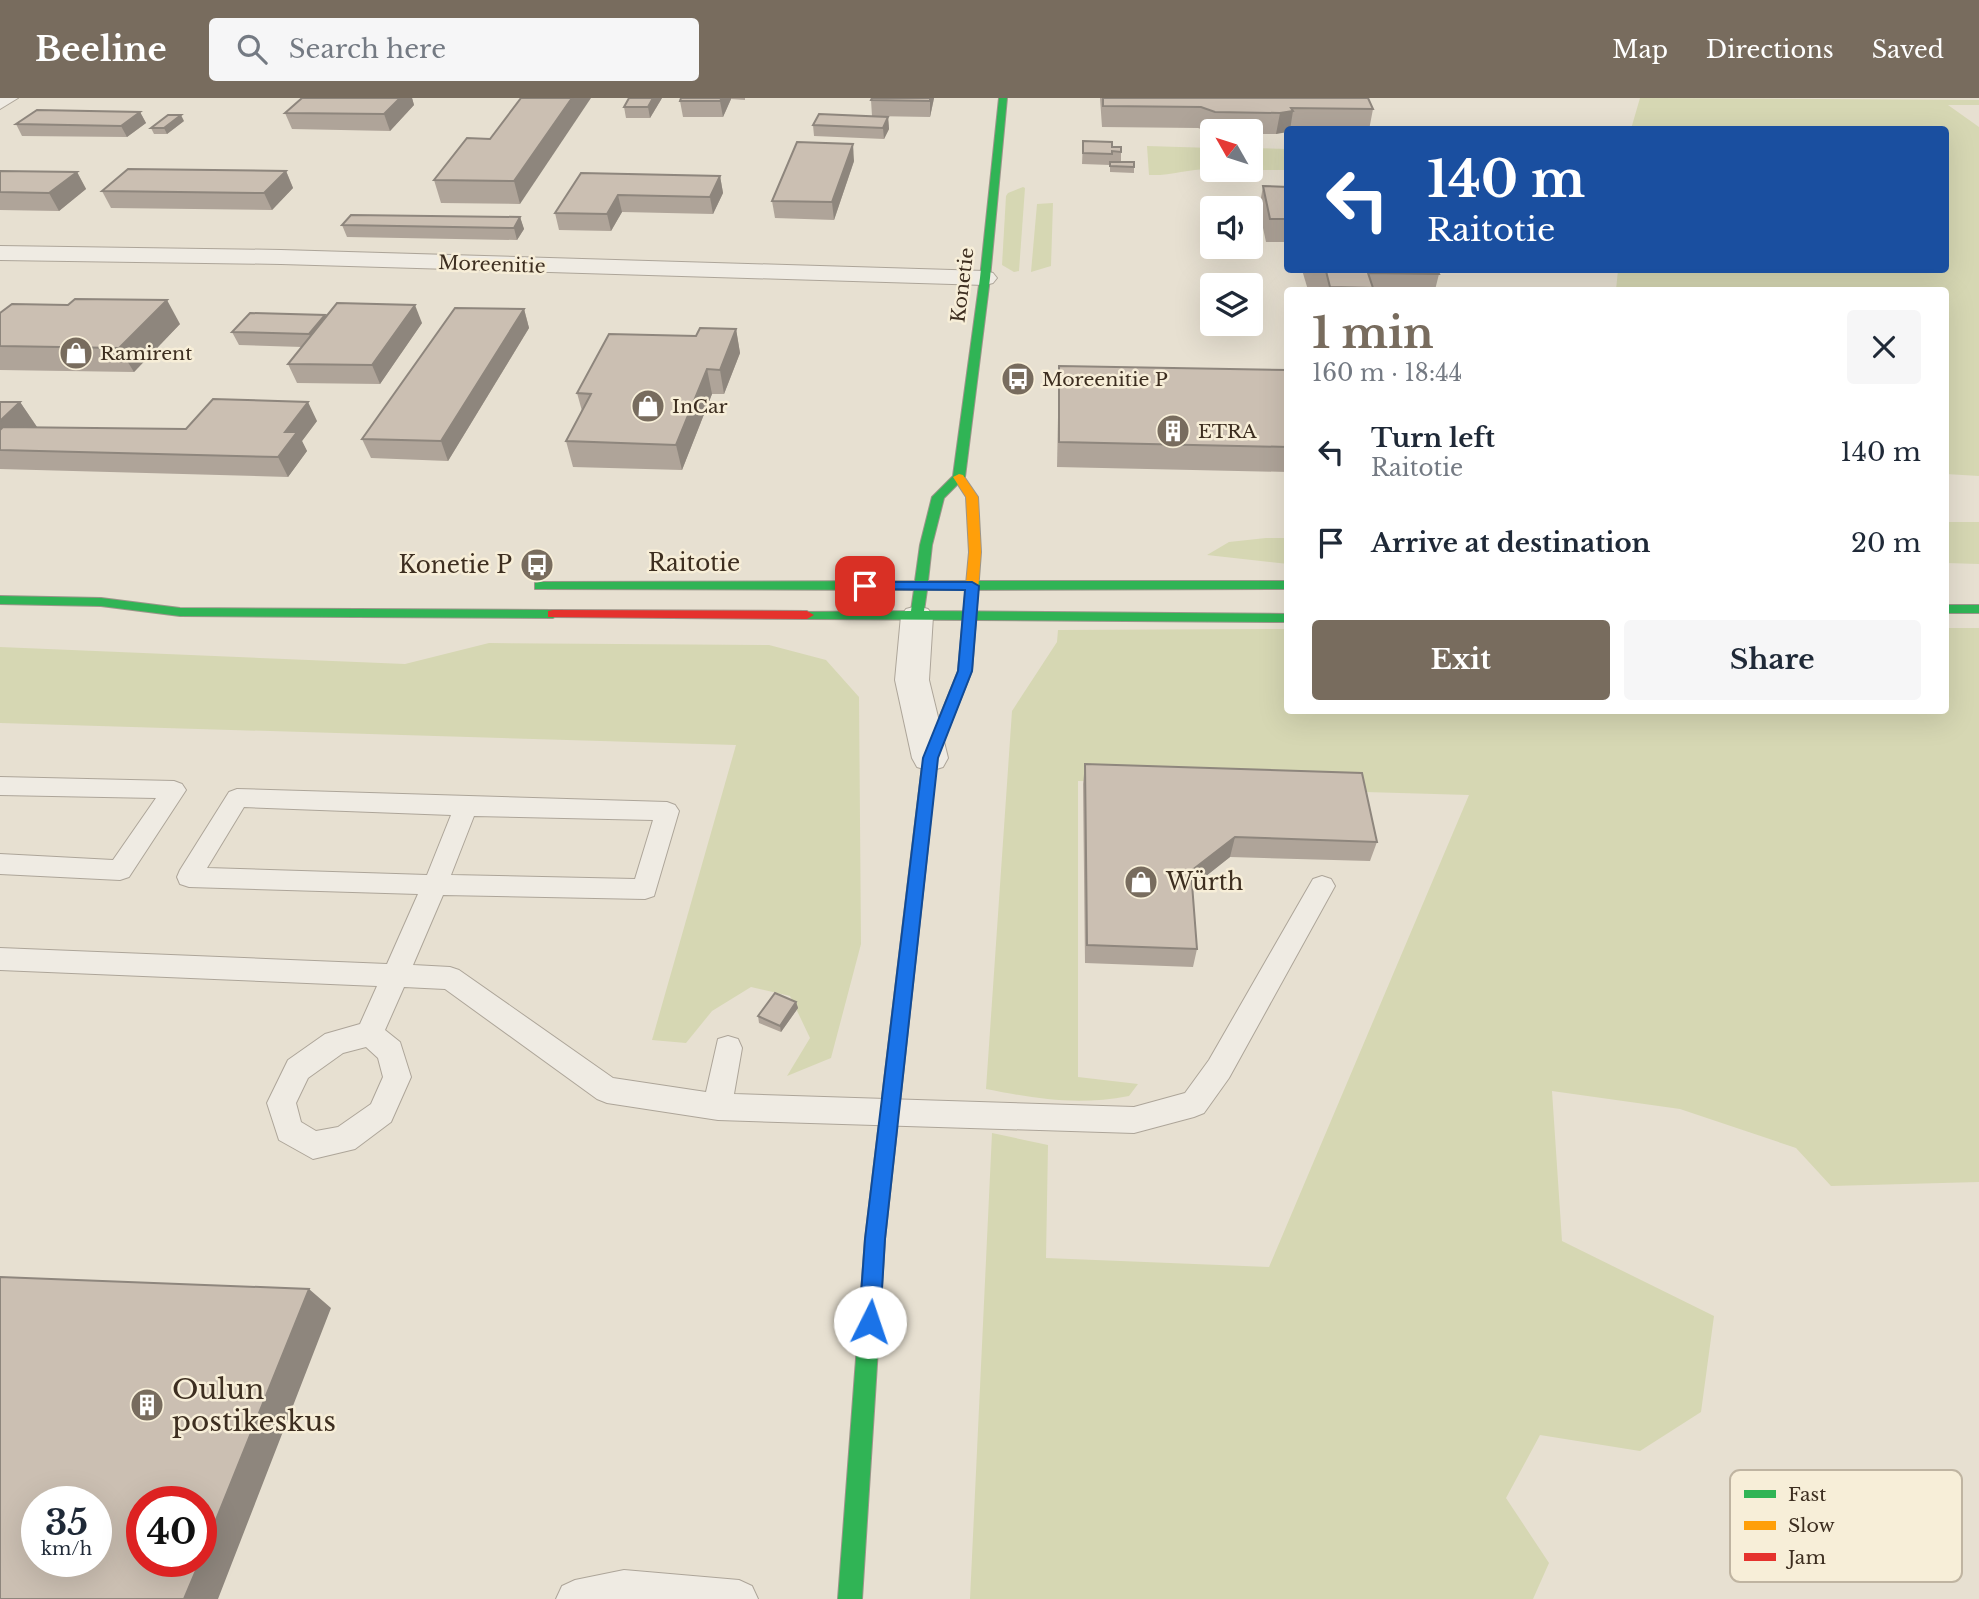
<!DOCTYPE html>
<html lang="en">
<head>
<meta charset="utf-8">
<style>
	body { margin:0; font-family:"Libre Baskerville",serif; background:#f6f6f7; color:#1f2937; height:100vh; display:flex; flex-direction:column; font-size:26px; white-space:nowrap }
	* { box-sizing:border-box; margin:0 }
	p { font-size:23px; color:#747a83 }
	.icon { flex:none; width:38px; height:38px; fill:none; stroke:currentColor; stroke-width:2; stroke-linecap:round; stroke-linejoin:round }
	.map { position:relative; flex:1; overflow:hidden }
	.details { position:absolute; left:1284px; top:189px; width:665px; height:427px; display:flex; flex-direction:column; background:#fff; border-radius:7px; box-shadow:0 7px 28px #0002 }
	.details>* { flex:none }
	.banner { position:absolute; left:1284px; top:28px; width:665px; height:147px; border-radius:7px; box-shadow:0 7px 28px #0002; background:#1a4fa0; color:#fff; overflow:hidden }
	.needle { width:46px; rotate:309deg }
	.tools { position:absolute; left:1200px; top:21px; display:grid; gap:14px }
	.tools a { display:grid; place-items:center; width:63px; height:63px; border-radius:7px; background:#fff; box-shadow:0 7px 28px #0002; font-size:35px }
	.speed { position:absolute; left:21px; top:1388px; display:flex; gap:14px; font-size:35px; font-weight:700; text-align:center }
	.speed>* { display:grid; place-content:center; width:91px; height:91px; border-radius:50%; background:#fff; box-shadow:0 7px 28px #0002; line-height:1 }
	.speed small { font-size:18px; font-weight:400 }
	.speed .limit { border:10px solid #d22; background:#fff; color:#111 }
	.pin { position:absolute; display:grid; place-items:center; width:60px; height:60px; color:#fff; margin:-30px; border-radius:14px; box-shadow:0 4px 10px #0006 }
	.me { position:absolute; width:77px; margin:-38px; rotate:4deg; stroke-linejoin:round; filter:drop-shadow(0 0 5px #0008) }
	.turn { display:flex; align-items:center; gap:24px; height:147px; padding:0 28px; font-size:32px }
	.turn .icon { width:91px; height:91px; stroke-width:2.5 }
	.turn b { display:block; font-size:49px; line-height:60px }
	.round { display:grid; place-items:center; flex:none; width:74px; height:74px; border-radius:7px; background:#f6f6f7 }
	.overview { display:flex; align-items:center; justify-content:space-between; height:119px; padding:0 28px }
	h1 { font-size:42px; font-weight:700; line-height:52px; color:#786c5e }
	.cta { display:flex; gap:14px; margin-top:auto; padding:14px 28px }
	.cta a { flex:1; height:80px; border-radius:7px; background:#786c5e; color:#fff; font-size:28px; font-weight:700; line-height:80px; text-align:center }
	.cta a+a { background:#f6f6f7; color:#1f2937 }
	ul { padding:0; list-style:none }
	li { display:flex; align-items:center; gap:21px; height:91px; padding:0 28px }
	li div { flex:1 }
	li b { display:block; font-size:26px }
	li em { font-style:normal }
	header { display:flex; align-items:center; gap:42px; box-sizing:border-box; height:98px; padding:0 35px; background:#786c5e; color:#fff }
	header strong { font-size:33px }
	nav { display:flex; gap:38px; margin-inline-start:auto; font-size:24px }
	.search { width:490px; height:63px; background:#f6f6f7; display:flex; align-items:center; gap:18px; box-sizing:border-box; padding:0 24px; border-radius:7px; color:#747a83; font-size:26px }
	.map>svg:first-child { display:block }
	.green { fill:#d6d7b3 }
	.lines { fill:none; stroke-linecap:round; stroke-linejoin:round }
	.lane-casing { stroke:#ada599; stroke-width:2 }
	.street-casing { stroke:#ada599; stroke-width:2 }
	.fast-casing { stroke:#9c958a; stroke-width:2 }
	.slow-casing { stroke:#9c958a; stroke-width:2 }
	.jam-casing { stroke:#9c958a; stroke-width:2 }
	.lane { fill:#efebe3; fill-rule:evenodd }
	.street { fill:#efebe3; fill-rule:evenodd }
	.fast { fill:#30b455; fill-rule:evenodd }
	.slow { fill:#ff9f0a; fill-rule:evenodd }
	.jam { fill:#e5322d; fill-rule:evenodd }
	.wall { fill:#afa499 }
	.shaded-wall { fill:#8e867d }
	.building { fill:#cbbfb2; stroke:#8e867d; stroke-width:2; fill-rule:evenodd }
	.route { fill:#1a73e8; stroke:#114b97; stroke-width:2 }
	.labels { text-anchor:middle; stroke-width:5; stroke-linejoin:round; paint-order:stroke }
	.far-street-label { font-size:19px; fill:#3d2e20; stroke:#f7eed8 }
	.far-poi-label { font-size:19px; fill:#3d2e20; stroke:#f7eed8; text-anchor:start }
	.street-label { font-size:23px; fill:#3d2e20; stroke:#f7eed8 }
	.poi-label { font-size:23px; fill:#3d2e20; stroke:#f7eed8; text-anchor:end }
	.near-poi-label { font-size:28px; fill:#3d2e20; stroke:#f7eed8; text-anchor:start }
	.key { fill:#f7eed8; stroke:#bfb4a1; stroke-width:2 }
	.key-label { font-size:19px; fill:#3d2e20 }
</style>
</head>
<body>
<header>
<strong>Beeline</strong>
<div class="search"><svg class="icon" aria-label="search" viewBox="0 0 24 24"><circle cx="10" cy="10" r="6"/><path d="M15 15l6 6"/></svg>Search here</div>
<nav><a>Map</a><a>Directions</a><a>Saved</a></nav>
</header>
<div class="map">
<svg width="1979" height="1501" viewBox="0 0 1979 1501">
	<rect width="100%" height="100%" fill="#e7e0d1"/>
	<g class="green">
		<polygon points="1640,0 1979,2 1979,7 1948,7 1979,29 1979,378 1946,376 1946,192 1616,192 1618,172 1946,172 1946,32 1631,31"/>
		<path d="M1147,48L1213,50V71C1191,70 1171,78 1149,77Z"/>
		<polygon points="1251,50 1288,51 1288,72 1251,72"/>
		<polygon points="1023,89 1025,90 1019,173 1014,174 1002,167 1006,98 1008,95"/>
		<polygon points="1053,105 1051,168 1031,174 1037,106"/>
		<polygon points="1946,424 1979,424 1979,466 1946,465"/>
		<polygon points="1266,440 1288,440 1288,466 1207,457 1229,444"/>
		<path d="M1946,530H1979V1084L1831,1088L1796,1050L1680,1011L1552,993L1562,1143L1714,1218L1701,1314L1640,1353L1540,1337L1506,1400L1549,1465L1533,1501H970L992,1035L1048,1047L1046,1160L1269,1169L1469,697L1365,694L1362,689L1078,683V979L1138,986L1129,998C1077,1008 1037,1001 986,991L1012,613L1057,544L1058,532L1288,531V612H1946Z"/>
		<polygon points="489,545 769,547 826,562 859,599 861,846 831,960 787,978 810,940 790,898 751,889 712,913 686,945 652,942 736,647 0,625 0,549 405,566"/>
	</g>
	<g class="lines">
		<defs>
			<g id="lane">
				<polygon points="0,679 174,683 182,686 186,692 129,779 120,782 0,776 0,756 113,762 156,700 0,697"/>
				<path d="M237,691L667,704L675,707L679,713L654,798L645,801L443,797L413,867L450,869L459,872L613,980L706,994L718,941L728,938L738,941L742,950L734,996L1134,1009L1185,995L1209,962L1313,781L1322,778L1331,781L1335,788L1229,980L1204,1015L1194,1019L1134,1035L718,1022L607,1005L597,1001L445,891L404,889L385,932L400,944L411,979L391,1024L355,1051L313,1061L279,1042L267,1005L288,962L325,936L360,926L377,888L0,872V850L387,866L418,796L189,789L180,786L177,779L180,772L229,694ZM244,709L451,717L427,777L207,770ZM474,718L653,722L635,781L451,777ZM366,949L378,960L383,979L371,1006L338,1029L316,1033L301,1024L296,1005L308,980L343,955Z"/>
				<polygon points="624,1472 739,1482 752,1488 758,1501 556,1501 562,1488 575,1482"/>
			</g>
			<g id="street">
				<polygon points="0,0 18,0 0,11"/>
				<polygon points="0,148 281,152 985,173 993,175 997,180 993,185 985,187 281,166 0,162"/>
				<polygon points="917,508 928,511 933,518 929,582 948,660 943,669 930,673 917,669 912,660 895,582 901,518 906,511"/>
			</g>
			<g id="fast">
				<polygon points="999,0 1007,0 990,180 965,379 944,400 932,447 928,483 1288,483 1288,491 927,492 924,513 1288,516 1288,524 807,521 802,520 802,514 911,513 914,492 535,491 535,485 540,484 915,483 920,447 932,399 953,378 980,180"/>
				<polygon points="0,498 101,500 180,510 553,512 560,516 553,520 180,518 101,508 0,506"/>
				<rect x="1946" y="507" width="33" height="8"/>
				<polygon points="919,752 925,754 927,758 885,1141 862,1501 838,1501 865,1141 911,758 913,754"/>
			</g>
			<polygon id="slow" points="959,376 963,377 978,399 981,454 972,573 937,660 927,758 925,762 913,762 911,758 923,660 958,573 969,454 966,399 953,379"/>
			<polygon id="jam" points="553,512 807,513 814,517 807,521 548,519 548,513"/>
		</defs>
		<use href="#lane" class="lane-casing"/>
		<use href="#street" class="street-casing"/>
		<use href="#fast" class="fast-casing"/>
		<use href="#slow" class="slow-casing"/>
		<use href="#jam" class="jam-casing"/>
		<use href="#lane" class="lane"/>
		<use href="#street" class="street"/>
		<use href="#fast" class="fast"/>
		<use href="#slow" class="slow"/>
		<use href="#jam" class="jam"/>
	</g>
	<g class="wall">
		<polygon points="302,0 412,0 414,7 390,33 292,31 285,15"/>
		<polygon points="521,0 520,106 441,105 434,82 490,41"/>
		<polygon points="629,0 662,0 650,20 626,20 624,9"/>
		<polygon points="681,0 745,0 745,2 731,1 723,19 683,19 680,3"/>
		<polygon points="934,0 930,19 872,18 871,2"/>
		<polygon points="1100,0 1368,0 1373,11 1369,32 1290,31 1276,36 1251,36 1251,33 1213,33 1213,35 1198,30 1102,29"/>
		<polygon points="140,14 146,25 127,39 22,38 16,26"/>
		<polygon points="888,19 889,31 884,41 814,38 813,27"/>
		<polygon points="184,23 167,36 154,36 151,30"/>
		<polygon points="1083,43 1112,49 1121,54 1121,64 1134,64 1134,75 1110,74 1110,67 1082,66"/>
		<polygon points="854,63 834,122 775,120 772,103"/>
		<polygon points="0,73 77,74 86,91 59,113 0,112"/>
		<polygon points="286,73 293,90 272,112 111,110 102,93"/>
		<polygon points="581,75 720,78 723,95 713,116 622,114 611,133 559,132 555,115"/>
		<polygon points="1263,88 1288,89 1288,144 1266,144 1259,111"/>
		<polygon points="520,119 524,131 517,142 347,139 342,127"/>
		<polygon points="1302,172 1437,172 1439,176 1435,192 1308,192"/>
		<polygon points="524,211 529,230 448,363 371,360 362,341"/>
		<polygon points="0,215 180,226 134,274 0,272"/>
		<polygon points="325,217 326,219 422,225 380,286 297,285 288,266 302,249 239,247 232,234"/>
		<polygon points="736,231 740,255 724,296 712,296 682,372 573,369 566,343 582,313 577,295"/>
		<polygon points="1059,268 1288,272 1288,374 1057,369"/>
		<polygon points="0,304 20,304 37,329 36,330 186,331 317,323 302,343 307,353 288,379 0,371"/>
		<polygon points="1085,666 1377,744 1370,763 1230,759 1192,789 1197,851 1193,869 1085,865 1083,686"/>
		<polygon points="796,904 798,910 781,934 759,925 758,918"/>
	</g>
	<g class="shaded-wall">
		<polygon points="400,0 412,0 414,7 390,33 384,16"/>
		<polygon points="572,0 591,0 520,106 514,83"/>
		<polygon points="653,0 662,0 650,20 648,9"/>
		<polygon points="722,0 731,0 731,1 723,19 720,3"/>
		<polygon points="930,0 934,0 930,19"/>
		<polygon points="1293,13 1290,32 1288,32 1288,34 1276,36 1280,15"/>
		<polygon points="140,14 146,25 127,39 121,28"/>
		<polygon points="181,17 184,23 167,36 164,30"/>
		<polygon points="888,19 889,31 884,41 883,30"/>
		<polygon points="853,46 854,63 834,122 832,104"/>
		<polygon points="286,73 293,90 272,112 264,95"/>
		<polygon points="77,74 86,91 59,113 49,95"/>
		<polygon points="720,78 723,95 713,116 710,99"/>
		<polygon points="618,97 622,114 611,133 607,116"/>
		<polygon points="520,119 524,131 517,142 514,130"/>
		<polygon points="167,202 180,226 134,274 119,250"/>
		<polygon points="415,207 422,225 380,286 372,267"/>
		<polygon points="524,211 529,230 448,363 441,343"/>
		<polygon points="325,217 331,230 315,249 309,236"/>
		<polygon points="736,231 740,255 724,296 720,272"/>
		<polygon points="707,271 712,296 682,372 676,347"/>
		<polygon points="20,304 37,329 13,352 0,352 0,323"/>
		<polygon points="308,304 317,323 302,343 307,353 288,379 278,359 285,334"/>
		<polygon points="1235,739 1230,759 1187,793 1191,773"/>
		<polygon points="796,904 798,910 781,934 780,928"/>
		<polygon points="309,1191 331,1210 218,1501 184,1501 200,1463 201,1463 201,1459"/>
	</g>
	<g class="building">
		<polygon points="302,0 400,0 384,16 285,15"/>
		<polygon points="521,0 572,0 514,83 434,82 467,40 490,41"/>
		<polygon points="629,0 653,0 648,9 624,9"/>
		<polygon points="681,0 722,0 720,3 680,3"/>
		<polygon points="872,0 930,0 930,3 871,2"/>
		<polygon points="1103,0 1368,0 1373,11 1291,10 1293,13 1280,15 1215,14 1201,9 1103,8"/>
		<polygon points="37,12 140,14 121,28 16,26"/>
		<polygon points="819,16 888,19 883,30 813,27"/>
		<polygon points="168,17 181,17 164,30 151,30"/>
		<polygon points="1083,43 1112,44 1112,49 1121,49 1121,54 1112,53 1112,56 1083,55"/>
		<polygon points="797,44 853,46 832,104 772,103"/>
		<polygon points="1110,64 1134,64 1134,69 1110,68"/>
		<polygon points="128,71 286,73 264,95 102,93"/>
		<polygon points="0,73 77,74 49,95 0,94"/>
		<polygon points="581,75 720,78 710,99 618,97 607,116 555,115"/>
		<polygon points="1263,88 1288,89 1288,121 1270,121"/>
		<polygon points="351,117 520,119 514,130 342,127"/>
		<polygon points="1313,172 1437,172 1439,176 1368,175 1373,190 1330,189 1326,173 1314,173"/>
		<polygon points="75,201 167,202 119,250 0,248 0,215 12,206 68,207"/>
		<polygon points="337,205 415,207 372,267 288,266"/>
		<polygon points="455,210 524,211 441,343 362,341"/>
		<polygon points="250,215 325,217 309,236 232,234"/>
		<polygon points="700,230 736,231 720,272 707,271 676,347 566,343 591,296 577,295 609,236 696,238"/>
		<polygon points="1059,268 1288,272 1288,349 1059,344"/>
		<polygon points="213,301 308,304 285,334 297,334 278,359 0,352 0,332 3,329 186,331"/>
		<polygon points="0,304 20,304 0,323"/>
		<polygon points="1085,666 1362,675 1377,744 1235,739 1191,773 1197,851 1087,847"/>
		<polygon points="775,895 796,904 780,928 758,918"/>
		<path d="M0,1179L309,1191L201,1459V1404H142V1463H200L184,1501H0ZM37,1404H96V1463H37Z"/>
	</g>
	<polygon class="route" points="865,484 972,484 979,488 972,573 938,660 885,1141 880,1224 877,1232 870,1235 862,1232 859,1224 865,1141 923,660 958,573 965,492 861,491 859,488"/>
	<defs>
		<symbol id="shop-disc" viewBox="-11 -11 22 22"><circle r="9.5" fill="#786c5e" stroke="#f7eed8"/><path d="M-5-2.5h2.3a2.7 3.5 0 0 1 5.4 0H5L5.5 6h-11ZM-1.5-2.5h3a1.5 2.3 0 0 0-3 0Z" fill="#fff"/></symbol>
		<symbol id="bus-disc" viewBox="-11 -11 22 22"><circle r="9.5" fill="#786c5e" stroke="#f7eed8"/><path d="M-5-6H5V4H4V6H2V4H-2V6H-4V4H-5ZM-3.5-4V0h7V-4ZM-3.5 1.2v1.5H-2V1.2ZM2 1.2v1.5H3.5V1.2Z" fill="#fff"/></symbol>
		<symbol id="building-disc" viewBox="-11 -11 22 22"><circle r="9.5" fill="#786c5e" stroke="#f7eed8"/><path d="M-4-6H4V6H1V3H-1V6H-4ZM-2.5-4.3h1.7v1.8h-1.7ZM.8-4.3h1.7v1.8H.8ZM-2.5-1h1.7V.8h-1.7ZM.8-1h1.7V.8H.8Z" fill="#fff"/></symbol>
	</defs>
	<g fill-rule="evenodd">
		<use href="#shop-disc" x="57" y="236" width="38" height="38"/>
		<use href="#bus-disc" x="999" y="262" width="38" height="38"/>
		<use href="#shop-disc" x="629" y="289" width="38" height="38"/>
		<use href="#building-disc" x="1154" y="314" width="38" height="38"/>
		<use href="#bus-disc" x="518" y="448" width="38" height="38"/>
		<use href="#shop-disc" x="1122" y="765" width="38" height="38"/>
		<use href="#building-disc" x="128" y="1288" width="38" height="38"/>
	</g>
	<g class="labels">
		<g class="far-street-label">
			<text transform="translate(492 166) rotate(2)" y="7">Moreenitie</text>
			<text transform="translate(962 187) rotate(-83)" y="7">Konetie</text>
		</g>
		<g class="far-poi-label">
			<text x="100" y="262">Ramirent</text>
			<text x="1042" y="288">Moreenitie P</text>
			<text x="672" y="315">InCar</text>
			<text x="1198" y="340">ETRA</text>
		</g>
		<g class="street-label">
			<text x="694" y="473">Raitotie</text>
		</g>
		<g class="poi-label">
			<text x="512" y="475">Konetie P</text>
			<text x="1166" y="792" text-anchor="start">Würth</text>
		</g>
		<g class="near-poi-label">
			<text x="172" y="1301">Oulun<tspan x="172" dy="32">postikeskus</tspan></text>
		</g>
	</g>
	<rect x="1730" y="1372" width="232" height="112" rx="10" class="key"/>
	<rect x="1744" y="1392" width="32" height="8" fill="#30b455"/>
	<rect x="1744" y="1423" width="32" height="9" fill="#ff9f0a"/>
	<rect x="1744" y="1455" width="32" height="8" fill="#e5322d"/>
	<g class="key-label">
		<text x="1788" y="1403">Fast</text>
		<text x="1788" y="1434">Slow</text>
		<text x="1788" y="1466">Jam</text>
	</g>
</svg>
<div class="tools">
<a><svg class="needle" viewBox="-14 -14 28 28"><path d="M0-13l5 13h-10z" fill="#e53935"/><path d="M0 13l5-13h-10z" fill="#747a83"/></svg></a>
<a><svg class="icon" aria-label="sound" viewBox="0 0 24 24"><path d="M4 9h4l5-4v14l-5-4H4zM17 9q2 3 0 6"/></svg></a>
<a><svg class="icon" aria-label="layers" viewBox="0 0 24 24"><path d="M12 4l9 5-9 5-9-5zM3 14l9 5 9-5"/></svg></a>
</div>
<div class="speed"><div>35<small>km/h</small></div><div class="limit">40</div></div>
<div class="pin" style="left:865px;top:488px;background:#d93025"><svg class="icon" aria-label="arrive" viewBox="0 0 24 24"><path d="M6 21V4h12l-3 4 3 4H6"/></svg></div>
<svg class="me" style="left:870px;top:1224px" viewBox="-20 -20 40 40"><circle r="19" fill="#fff"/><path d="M0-13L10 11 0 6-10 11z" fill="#1a73e8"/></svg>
<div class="banner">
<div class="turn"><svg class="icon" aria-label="left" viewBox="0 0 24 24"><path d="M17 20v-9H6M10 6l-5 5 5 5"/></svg><div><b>140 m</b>Raitotie</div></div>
</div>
<section class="details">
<div class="overview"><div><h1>1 min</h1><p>160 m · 18:44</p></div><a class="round"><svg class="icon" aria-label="close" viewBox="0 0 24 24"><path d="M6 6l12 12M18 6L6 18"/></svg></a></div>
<ul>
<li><svg class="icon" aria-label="left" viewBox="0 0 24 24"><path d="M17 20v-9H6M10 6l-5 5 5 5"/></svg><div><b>Turn left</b><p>Raitotie</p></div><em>140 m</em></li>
<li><svg class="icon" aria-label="arrive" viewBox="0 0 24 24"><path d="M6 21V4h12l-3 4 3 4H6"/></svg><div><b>Arrive at destination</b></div><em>20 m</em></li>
</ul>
<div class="cta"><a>Exit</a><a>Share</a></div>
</section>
</div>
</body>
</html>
